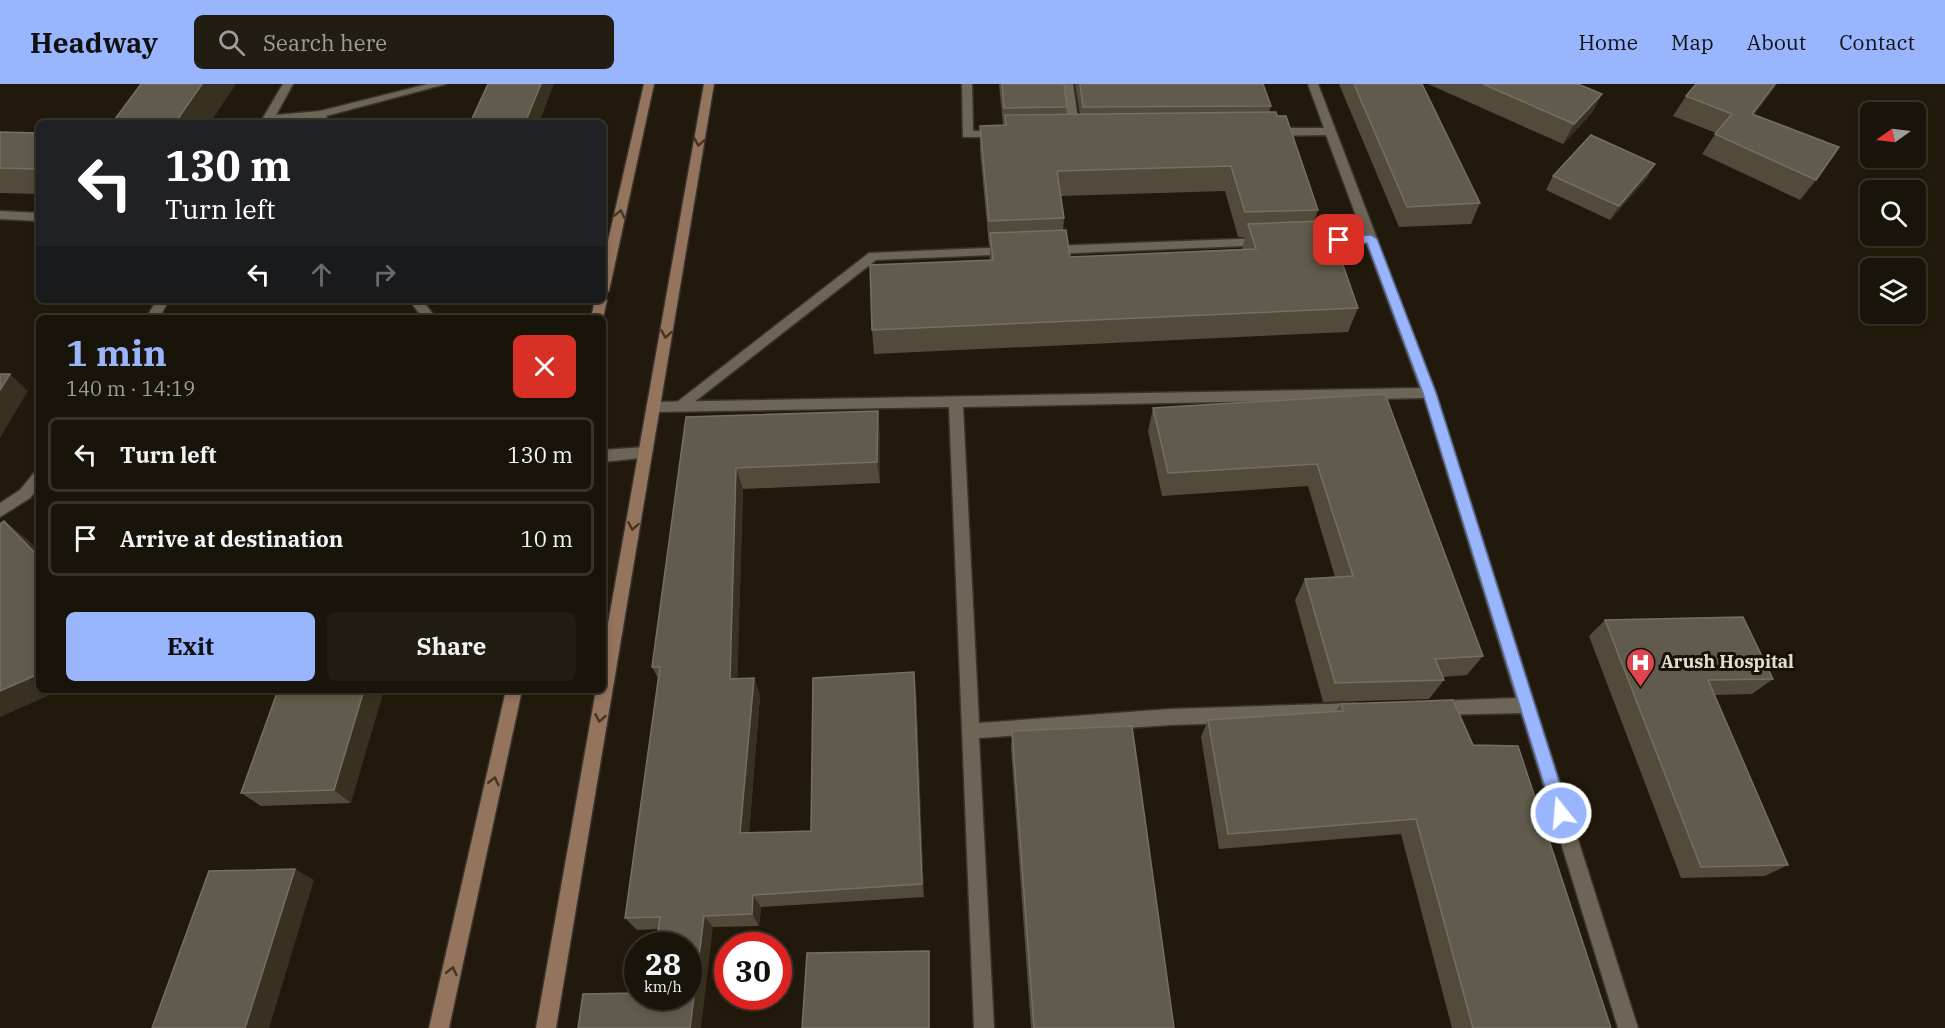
<!DOCTYPE html>
<html lang="en">
<head>
<meta charset="utf-8">
<style>
	body { margin:0; font-family:"IBM Plex Serif",serif; background:#221d12; color:#f1f3f6; height:100vh; display:flex; flex-direction:column; font-size:22px; white-space:nowrap }
	* { box-sizing:border-box; margin:0 }
	p { font-size:20px; color:#9f9e9c }
	.icon { flex:none; width:33px; height:33px; fill:none; stroke:currentColor; stroke-width:2; stroke-linecap:round; stroke-linejoin:round }
	.map { position:relative; flex:1; overflow:hidden }
	.side { position:absolute; left:36px; top:231px; width:570px; height:378px; display:flex; flex-direction:column; background:#191409; border-radius:9px; box-shadow:0 3px 9px #0003,0 0 0 2px #37332a }
	.side>* { flex:none }
	.top-card { position:absolute; left:36px; top:36px; width:570px; height:183px; border-radius:9px; box-shadow:0 3px 9px #0003,0 0 0 2px #37332a; background:#202124; color:#fff; overflow:hidden }
	.needle { width:39px; rotate:256deg }
	.buttons { position:absolute; left:1860px; top:18px; display:grid; gap:12px }
	.buttons a { display:grid; place-items:center; width:66px; height:66px; border-radius:9px; background:#191409; box-shadow:0 3px 9px #0003,0 0 0 2px #37332a; font-size:30px }
	.speed { position:absolute; left:624px; top:848px; display:flex; gap:12px; font-size:30px; font-weight:700; text-align:center }
	.speed>* { display:grid; place-content:center; width:78px; height:78px; border-radius:50%; background:#191409; box-shadow:0 3px 9px #0003,0 0 0 2px #37332a; line-height:1 }
	.speed small { font-size:15px; font-weight:400 }
	.speed .limit { border:9px solid #d22; background:#fff; color:#111 }
	.pin { position:absolute; display:grid; place-items:center; width:51px; height:51px; color:#fff; margin:-26px; border-radius:12px; box-shadow:0 3px 9px #0006 }
	.me { position:absolute; width:66px; margin:-33px; rotate:343deg; stroke-linejoin:round; filter:drop-shadow(0 0 4px #0008) }
	.turn { display:flex; align-items:center; gap:21px; height:126px; padding:0 30px; font-size:27px }
	.turn .icon { width:78px; height:78px; stroke-width:2.5 }
	.turn b { display:block; font-size:42px; line-height:51px }
	.lanes { display:flex; align-items:center; height:57px; padding:0 30px; background:#0003; justify-content:center; gap:30px; direction:ltr }
	.lanes .off { opacity:.35 }
	.round { display:grid; place-items:center; flex:none; width:63px; height:63px; border-radius:9px; background:#221d12 }
	.headline { display:flex; align-items:center; justify-content:space-between; height:102px; padding:0 30px }
	h1 { font-size:36px; font-weight:700; line-height:45px; color:#99b5fd }
	.cta { display:flex; gap:12px; margin-top:auto; padding:12px 30px }
	.cta a { flex:1; height:69px; border-radius:9px; background:#99b5fd; color:#111; font-size:24px; font-weight:700; line-height:69px; text-align:center }
	.cta a+a { background:#221d12; color:#f1f3f6 }
	ul { padding:0; list-style:none }
	li { display:flex; align-items:center; gap:18px; height:75px; margin:0 12px 9px; padding:0 18px; border:3px solid #37332a; border-radius:9px }
	li div { flex:1 }
	li b { display:block; font-size:22px }
	li em { font-style:normal }
	header { display:flex; align-items:center; gap:36px; box-sizing:border-box; height:84px; padding:0 30px; background:#99b5fd; color:#111 }
	header strong { font-size:28px }
	nav { display:flex; gap:33px; margin-inline-start:auto; font-size:21px }
	.search { width:420px; height:54px; background:#221d12; display:flex; align-items:center; gap:15px; box-sizing:border-box; padding:0 21px; border-radius:9px; color:#9f9e9c; font-size:22px }
	.map>svg:first-child { display:block }
	.lines { fill:none; stroke-linecap:round; stroke-linejoin:round }
	.lane-casing { stroke:#39342e; stroke-width:3 }
	.street-casing { stroke:#39342e; stroke-width:3 }
	.secondary-casing { stroke:#39342e; stroke-width:3 }
	.lane { fill:#6d6555; fill-rule:evenodd }
	.street { fill:#6d6555; fill-rule:evenodd }
	.secondary { fill:#94745d; fill-rule:evenodd }
	.wall { fill:#524b3c; fill-rule:evenodd }
	.shaded-wall { fill:#383122 }
	.building { fill:#615b4d; stroke:#756f62; stroke-width:1.5 }
	.oneway { stroke:#433423 }
	.route { fill:#99b5fd; stroke:#6376a4; stroke-width:1.5 }
	.labels { text-anchor:middle; stroke-width:6; stroke-linejoin:round; paint-order:stroke }
	.poi-label { font-size:18px; font-weight:bold; fill:#e0dcd3; stroke:#171104; text-anchor:start }
</style>
</head>
<body>
<header>
<strong>Headway</strong>
<div class="search"><svg class="icon" aria-label="search" viewBox="0 0 24 24"><circle cx="10" cy="10" r="6"/><path d="M15 15l6 6"/></svg>Search here</div>
<nav><a>Home</a><a>Map</a><a>About</a><a>Contact</a></nav>
</header>
<div class="map">
<svg width="1945" height="944" viewBox="0 0 1945 944">
	<rect width="100%" height="100%" fill="#211a0c"/>
	<g class="lines">
		<defs>
			<g id="lane">
				<polygon points="1063,0 1073,0 1080,50 1074,54 1068,50"/>
				<polygon points="1371,151 1377,155 1375,158 1309,161 1303,157 1309,153"/>
				<polygon points="1264,154 1270,158 1268,161 1051,170 1045,166 1051,162"/>
				<polygon points="1009,163 1015,167 1013,170 876,176 684,326 679,327 672,322 869,169"/>
			</g>
			<g id="street">
				<polygon points="283,0 293,0 276,31 320,27 428,0 446,0 326,32 330,39 318,39 316,34 260,39"/>
				<polygon points="962,0 972,0 973,47 1001,47 1007,51 1005,53 963,53"/>
				<polygon points="1308,0 1318,0 1436,309 1638,944 1618,944 1521,629 1436,631 1430,629 1428,624 1430,619 1436,617 1516,614 1424,314 963,323 979,639 1170,625 1355,619 1361,622 1363,627 1361,632 1355,635 1170,641 979,654 994,944 974,944 949,323 653,328 646,323 653,318 1420,304 1326,51 1271,52 1265,48 1271,44 1324,44"/>
				<polygon points="0,127 39,129 39,137 0,135"/>
				<polygon points="157,216 169,216 159,234 146,234"/>
				<polygon points="409,216 422,216 436,234 423,234"/>
				<polygon points="645,363 650,365 652,369 650,373 603,378 603,366"/>
				<polygon points="39,387 39,403 30,414 0,433 0,419 20,406 34,389"/>
			</g>
			<g id="secondary">
				<polygon points="644,0 654,0 609,207 603,211 603,179"/>
				<polygon points="704,0 714,0 556,944 536,944 596,606 603,606 603,568"/>
				<polygon points="603,212 607,216 603,234 591,234 595,216 603,216"/>
				<polygon points="506,606 522,606 449,944 429,944"/>
			</g>
		</defs>
		<use href="#lane" class="lane-casing"/>
		<use href="#street" class="street-casing"/>
		<use href="#secondary" class="secondary-casing"/>
		<use href="#lane" class="lane"/>
		<use href="#street" class="street"/>
		<use href="#secondary" class="secondary"/>
	</g>
	<g class="wall">
		<path d="M999,0H1064L1067,23L1066,31H1080L1075,0H1263L1271,22L1269,28L1318,126L1314,138L1330,162L1358,224L1348,248L874,270L872,246L990,176V162H989L980,67V42L1003,41ZM1225,107L1238,153H1245L1242,165L1070,173L1063,147L1064,134L1061,112Z"/>
		<polygon points="1339,0 1422,0 1480,119 1471,140 1399,143"/>
		<polygon points="1428,0 1578,0 1602,10 1591,30 1563,60"/>
		<polygon points="1696,0 1777,0 1754,31 1816,96 1800,116 1702,70 1716,49 1673,32 1686,12"/>
		<polygon points="0,48 39,49 39,110 0,109"/>
		<polygon points="1655,80 1647,94 1610,136 1546,106 1553,92"/>
		<polygon points="1385,310 1483,572 1467,591 1443,593 1444,596 1429,615 1323,618 1295,516 1305,495 1335,493 1308,402 1162,412 1148,347 1153,324"/>
		<polygon points="686,333 880,349 880,399 743,405 737,595 754,594 760,612 749,749 811,747 916,605 924,813 761,823 759,842 713,843 688,912 659,845 637,846 625,834 658,594 652,583"/>
		<polygon points="1605,536 1773,595 1752,610 1714,611 1788,781 1765,792 1681,794 1589,552"/>
		<polygon points="278,606 351,719 261,722 241,709"/>
		<polygon points="1341,620 1473,661 1611,944 1452,944 1401,750 1219,765 1201,653 1208,636 1335,628"/>
		<polygon points="1012,647 1174,944 1031,944 1011,664"/>
	</g>
	<g class="shaded-wall">
		<polygon points="202,0 236,0 210,39 175,39"/>
		<polygon points="541,0 554,0 539,39 525,39"/>
		<polygon points="1775,0 1777,0 1738,51 1752,30"/>
		<polygon points="1602,10 1591,30 1563,60 1574,40"/>
		<polygon points="1655,80 1647,94 1610,136 1619,122"/>
		<polygon points="10,290 28,307 0,354 0,306"/>
		<polygon points="878,327 880,349 880,399 877,378"/>
		<polygon points="736,384 743,405 737,612 730,595"/>
		<polygon points="4,437 27,455 39,467 39,473"/>
		<polygon points="914,588 916,605 924,813 922,800"/>
		<polygon points="39,590 39,606 61,606 0,633 0,607"/>
		<polygon points="754,594 760,612 748,763 740,749"/>
		<polygon points="364,606 384,606 351,719 334,706"/>
		<polygon points="295,785 314,796 269,944 245,944"/>
		<polygon points="753,811 761,823 759,842 752,830"/>
		<polygon points="704,832 713,843 701,944 690,944"/>
		<polygon points="929,867 930,878 930,944 929,944"/>
	</g>
	<g class="building">
		<polygon points="141,0 202,0 175,39 112,39"/>
		<polygon points="488,0 541,0 525,39 470,39"/>
		<polygon points="1002,0 1064,0 1067,23 1004,24"/>
		<polygon points="1080,0 1263,0 1271,22 1083,23"/>
		<polygon points="1354,0 1422,0 1480,119 1407,123"/>
		<polygon points="1483,0 1578,0 1602,10 1574,40"/>
		<polygon points="1696,0 1775,0 1752,30 1839,63 1816,96 1715,50 1732,30 1686,12"/>
		<polygon points="1276,28 1277,32 1286,32 1318,126 1245,128 1231,82 1057,87 1064,134 989,137 980,42 1006,41 1005,31"/>
		<polygon points="0,48 39,49 39,85 0,84"/>
		<polygon points="1591,51 1655,80 1619,122 1553,92"/>
		<polygon points="1322,137 1330,162 1336,161 1358,224 872,246 870,181 993,176 990,149 1066,146 1070,173 1256,165 1248,140"/>
		<polygon points="0,290 10,290 0,306"/>
		<polygon points="1385,310 1483,572 1435,575 1444,596 1335,599 1305,495 1353,492 1317,380 1168,389 1153,324"/>
		<polygon points="878,327 877,378 736,384 730,595 754,594 740,749 811,747 813,594 914,588 922,800 753,811 752,830 704,832 690,944 578,944 583,910 638,909 638,912 688,912 688,861 656,861 660,833 625,834 660,583 652,583 686,333"/>
		<polygon points="4,437 39,473 39,590 0,607 0,440"/>
		<polygon points="1743,533 1773,595 1708,596 1788,781 1701,783 1605,536"/>
		<polygon points="278,606 364,606 334,706 241,709"/>
		<polygon points="1453,616 1473,661 1518,662 1611,944 1473,944 1416,735 1228,750 1208,636 1343,627 1341,620"/>
		<polygon points="1132,642 1174,944 1034,944 1012,647"/>
		<polygon points="295,785 245,944 152,944 209,787"/>
		<polygon points="929,867 929,944 802,944 807,869"/>
	</g>
	<defs><path id="oneway-chevron" d="M-2-3.5L2.5 0L-2 3.5" fill="none" stroke-width="1.6" stroke-linecap="round" stroke-linejoin="round" transform="scale(1.5)"/></defs>
	<g class="oneway">
		<use href="#oneway-chevron" transform="translate(699 58) rotate(100)"/>
		<use href="#oneway-chevron" transform="translate(620 130) rotate(-78)"/>
		<use href="#oneway-chevron" transform="translate(666 250) rotate(100)"/>
		<use href="#oneway-chevron" transform="translate(633 442) rotate(100)"/>
		<use href="#oneway-chevron" transform="translate(600 634) rotate(100)"/>
		<use href="#oneway-chevron" transform="translate(494 697) rotate(-77)"/>
		<use href="#oneway-chevron" transform="translate(452 887) rotate(-77)"/>
	</g>
	<polygon class="route" points="1371,151 1377,155 1436,309 1569,729 1566,734 1561,736 1555,734 1553,729 1423,309 1367,159 1339,160 1334,156 1339,152"/>
	<defs>
		<symbol id="hospital-pin" viewBox="-11 -11 22 30"><path d="M0 17L-7.5 6A9.5 9.5 0 1 1 7.5 6Z" fill="#e0444e" stroke="#171104"/><path d="M-5-5h3v3.5h4V-5h3V5h-3V1.5h-4V5h-3Z" fill="#fff"/></symbol>
	</defs>
	<g fill-rule="evenodd">
		<use href="#hospital-pin" x="1624" y="562" width="33" height="45"/>
	</g>
	<g class="labels">
		<g class="poi-label">
			<text x="1661" y="584">Arush Hospital</text>
		</g>
	</g>
</svg>
<div class="buttons">
<a><svg class="needle" viewBox="-14 -14 28 28"><path d="M0-13l5 13h-10z" fill="#e53935"/><path d="M0 13l5-13h-10z" fill="#9f9e9c"/></svg></a>
<a><svg class="icon" aria-label="search" viewBox="0 0 24 24"><circle cx="10" cy="10" r="6"/><path d="M15 15l6 6"/></svg></a>
<a><svg class="icon" aria-label="layers" viewBox="0 0 24 24"><path d="M12 4l9 5-9 5-9-5zM3 14l9 5 9-5"/></svg></a>
</div>
<div class="speed"><div>28<small>km/h</small></div><div class="limit">30</div></div>
<div class="pin" style="left:1339px;top:156px;background:#d93025"><svg class="icon" aria-label="arrive" viewBox="0 0 24 24"><path d="M6 21V4h12l-3 4 3 4H6"/></svg></div>
<svg class="me" style="left:1561px;top:729px" viewBox="-20 -20 40 40"><circle r="17" fill="#99b5fd" stroke="#fff" stroke-width="3"/><path d="M0-11L8 9 0 5-8 9z" fill="#fff"/></svg>
<div class="top-card">
<div class="turn"><svg class="icon" aria-label="left" viewBox="0 0 24 24"><path d="M17 20v-9H6M10 6l-5 5 5 5"/></svg><div><b>130 m</b>Turn left</div></div>
<div class="lanes"><svg class="icon" aria-label="left" viewBox="0 0 24 24"><path d="M17 20v-9H6M10 6l-5 5 5 5"/></svg><svg class="icon off" aria-label="ahead" viewBox="0 0 24 24"><path d="M12 20V5M6 11l6-6 6 6"/></svg><svg class="icon off" aria-label="right" viewBox="0 0 24 24"><path d="M7 20v-9h11M14 6l5 5-5 5"/></svg></div>
</div>
<section class="side">
<div class="headline"><div><h1>1 min</h1><p>140 m · 14:19</p></div><a class="round" style="background:#d93025;color:#fff"><svg class="icon" aria-label="close" viewBox="0 0 24 24"><path d="M6 6l12 12M18 6L6 18"/></svg></a></div>
<ul>
<li><svg class="icon" aria-label="left" viewBox="0 0 24 24"><path d="M17 20v-9H6M10 6l-5 5 5 5"/></svg><div><b>Turn left</b></div><em>130 m</em></li>
<li><svg class="icon" aria-label="arrive" viewBox="0 0 24 24"><path d="M6 21V4h12l-3 4 3 4H6"/></svg><div><b>Arrive at destination</b></div><em>10 m</em></li>
</ul>
<div class="cta"><a>Exit</a><a>Share</a></div>
</section>
</div>
</body>
</html>
